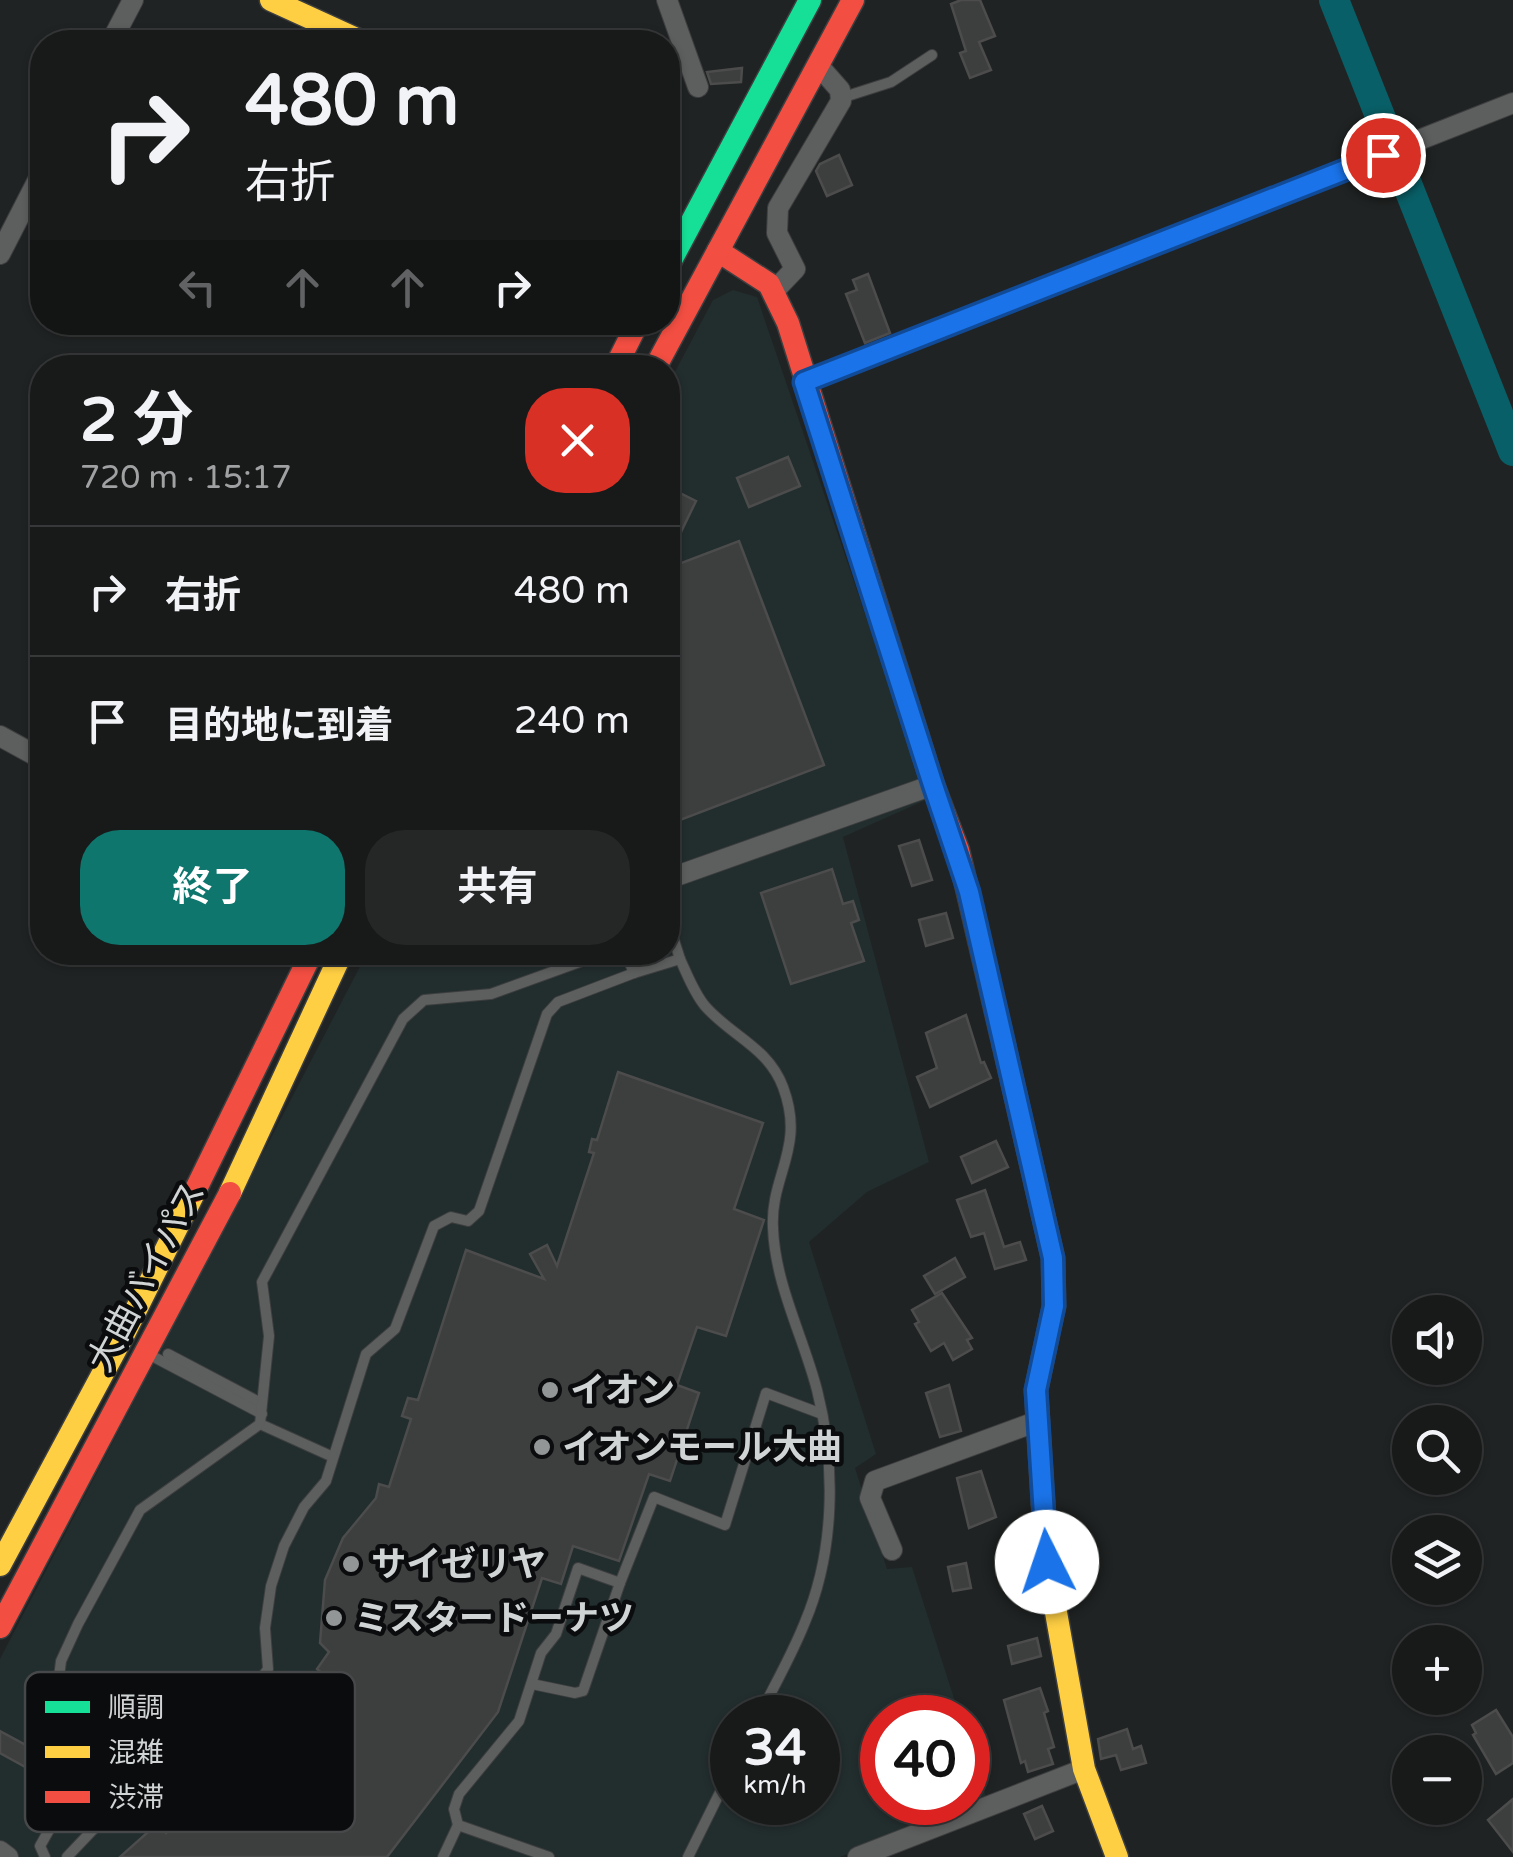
<!DOCTYPE html>
<html lang="ja">
<head>
<meta charset="utf-8">
<style>
	body { margin:0; font-family:"Varela Round","Noto Sans JP",sans-serif; background:#252727; color:#f1f3f6; height:100vh; display:flex; flex-direction:column; font-size:38px; white-space:nowrap }
	* { box-sizing:border-box; margin:0 }
	p { font-size:32px; color:#9fa1a2 }
	.icon { flex:none; width:55px; height:55px; fill:none; stroke:currentColor; stroke-width:2; stroke-linecap:round; stroke-linejoin:round }
	.map { position:relative; flex:1; overflow:hidden }
	.sheet { position:absolute; left:30px; top:355px; width:650px; height:610px; display:flex; flex-direction:column; background:#181a1a; border-radius:40px; box-shadow:0 2px 8px #0004,0 0 0 2px #363839 }
	.sheet>* { flex:none }
	.hud { position:absolute; left:30px; top:30px; width:650px; height:305px; border-radius:40px; box-shadow:0 2px 8px #0004,0 0 0 2px #363839; background:#181a1a; color:#f1f3f6; overflow:hidden }
	.controls { position:absolute; left:1392px; top:1295px; display:grid; gap:20px }
	.controls a { display:grid; place-items:center; width:90px; height:90px; border-radius:50%; background:#181a1a; box-shadow:0 2px 8px #0004,0 0 0 2px #363839; font-size:50px }
	.speed { position:absolute; left:710px; top:1695px; display:flex; gap:20px; font-size:50px; font-weight:700; text-align:center }
	.speed>* { display:grid; place-content:center; width:130px; height:130px; border-radius:50%; background:#181a1a; box-shadow:0 2px 8px #0004,0 0 0 2px #363839; line-height:1 }
	.speed small { font-size:25px; font-weight:400 }
	.speed .limit { border:15px solid #d22; background:#fff; color:#111 }
	.pin { position:absolute; display:grid; place-items:center; width:85px; height:85px; color:#fff; margin:-42px; border:5px solid #fff; border-radius:50%; box-shadow:0 2px 10px #0007 }
	.me { position:absolute; width:110px; margin:-55px; rotate:356deg; stroke-linejoin:round; filter:drop-shadow(0 0 8px #0008) }
	.turn { display:flex; align-items:center; gap:35px; height:210px; padding:0 50px; font-size:45px }
	.turn .icon { width:130px; height:130px; stroke-width:2.5 }
	.turn b { display:block; font-size:70px; line-height:85px }
	.lanes { display:flex; align-items:center; height:95px; padding:0 50px; background:#0003; justify-content:center; gap:50px; direction:ltr }
	.lanes .off { opacity:.35 }
	.round { display:grid; place-items:center; flex:none; width:105px; height:105px; border-radius:40px; background:#252727 }
	.headline { display:flex; align-items:center; justify-content:space-between; height:170px; padding:0 50px }
	h1 { font-size:60px; font-weight:700; line-height:75px }
	.cta { display:flex; gap:20px; margin-top:auto; padding:20px 50px }
	.cta a { flex:1; height:115px; border-radius:40px; background:#0f766e; color:#fff; font-size:40px; font-weight:700; line-height:115px; text-align:center }
	.cta a+a { background:#252727; color:#f1f3f6 }
	ul { padding:0; list-style:none }
	li { display:flex; align-items:center; gap:30px; height:130px; padding:0 50px; border-top:2px solid #363839 }
	li div { flex:1 }
	li b { display:block; font-size:38px }
	li em { font-style:normal }
	.map>svg:first-child { display:block }
	.built { fill:#222d2d; fill-rule:evenodd }
	.lines { fill:none; stroke-linecap:round; stroke-linejoin:round }
	.river { stroke:#095f67; stroke-width:30 }
	.building { fill:#3d3e3e; stroke:#4c4c4c; stroke-width:2.5 }
	.lane-casing { stroke:#3d3e3f; stroke-width:12 }
	.street-casing { stroke:#3d3e3f; stroke-width:22 }
	.fast-casing { stroke:#3d3e3f; stroke-width:25 }
	.slow-casing { stroke:#3d3e3f; stroke-width:25 }
	.jam-casing { stroke:#3d3e3f; stroke-width:25 }
	.lane { stroke:#5d5e5e; stroke-width:10 }
	.street { stroke:#5d5e5e; stroke-width:20 }
	.fast { stroke:#16e098; stroke-width:22 }
	.slow { stroke:#ffcf43; stroke-width:22 }
	.jam { stroke:#f24e42; stroke-width:22 }
	.route-casing { stroke:#114b97; stroke-width:25 }
	.route { stroke:#1a73e8; stroke-width:18 }
	.poi-dot { fill:#939697; stroke:#0a0c0d; stroke-width:4 }
	.labels { text-anchor:middle; stroke-width:9; stroke-linejoin:round; paint-order:stroke }
	.street-label { font-size:35px; fill:#d1d4d5; stroke:#0a0c0d }
	.poi-label { font-size:35px; font-weight:bold; fill:#d1d4d5; stroke:#0a0c0d; text-anchor:start }
	.key { fill:#0a0c0d; stroke:#464849; stroke-width:2.5 }
	.key-label { font-size:28px; fill:#d1d4d5 }
</style>
</head>
<body>
<div class="map">
<svg width="1513" height="1857" viewBox="0 0 1513 1857">
	<rect width="100%" height="100%" fill="#202323"/>
	<path class="built" d="M733,290L757,297L928,799L843,837L929,1162L867,1192L809,1242L876,1454L855,1468L887,1569L912,1567L960,1717L882,1718V1802H968V1740L987,1800L840,1857H0V1659L367,953L668,952V385L713,300ZM732,1718H818V1802H732Z"/>
	<g class="lines">
		<polyline class="river" points="1334,0 1513,451"/>
	</g>
	<g class="building">
		<polygon points="961,0 980,0 995,36 979,42 991,70 970,78 960,53 966,51 951,4"/>
		<polygon points="742,68 741,82 711,84 707,72"/>
		<polygon points="839,155 852,185 827,196 816,171 820,164"/>
		<polygon points="868,274 890,333 865,343 846,294 857,290 853,280"/>
		<polygon points="788,457 800,486 749,507 737,478"/>
		<polygon points="668,487 696,501 681,532 668,525"/>
		<polygon points="739,541 824,765 675,822 668,803 668,568"/>
		<polygon points="919,840 932,880 912,886 899,846"/>
		<polygon points="832,869 843,904 853,901 859,920 851,923 864,961 791,984 761,893"/>
		<polygon points="946,913 953,938 926,946 919,920"/>
		<polygon points="966,1015 981,1063 984,1062 991,1078 930,1107 917,1077 937,1068 926,1033"/>
		<polygon points="618,1072 763,1123 734,1209 764,1220 726,1336 697,1327 677,1385 699,1393 670,1481 649,1474 619,1561 573,1546 561,1584 542,1578 498,1712 387,1857 120,1857 158,1823 166,1833 184,1817 190,1824 257,1763 324,1675 317,1669 329,1652 320,1643 325,1580 343,1538 376,1498 379,1484 389,1487 411,1419 402,1416 408,1398 418,1400 466,1250 544,1279 530,1254 547,1245 557,1266 594,1153 589,1152 592,1139 597,1140"/>
		<polygon points="996,1141 1008,1167 972,1183 961,1157"/>
		<polygon points="985,1190 1004,1247 1020,1242 1026,1260 995,1269 984,1233 971,1237 957,1200"/>
		<polygon points="955,1258 965,1277 935,1294 924,1276"/>
		<polygon points="942,1293 972,1338 967,1340 972,1349 953,1360 944,1343 931,1351 915,1324 919,1322 912,1310"/>
		<polygon points="949,1385 961,1431 940,1437 926,1393"/>
		<polygon points="981,1471 996,1517 969,1528 957,1478"/>
		<polygon points="966,1563 971,1588 953,1591 948,1567"/>
		<polygon points="1037,1638 1041,1656 1012,1664 1008,1646"/>
		<polygon points="1040,1688 1048,1711 1044,1713 1054,1747 1048,1749 1053,1764 1028,1772 1025,1761 1021,1763 1004,1700"/>
		<polygon points="1496,1710 1513,1737 1513,1763 1496,1774 1473,1735 1476,1733 1472,1725"/>
		<polygon points="1127,1729 1133,1749 1141,1746 1146,1763 1121,1770 1116,1755 1101,1759 1098,1739"/>
		<polygon points="0,1731 59,1763 49,1780 0,1753"/>
		<polygon points="1513,1799 1513,1852 1488,1820"/>
		<polygon points="1042,1806 1053,1831 1035,1839 1024,1814"/>
	</g>
	<g class="lines">
		<defs>
			<g id="lane">
				<polyline points="841,98 891,82 932,55"/>
				<polyline points="625,952 634,973 680,959 668,921"/>
				<path d="M680,959C687,974 694,993 705,1006C731,1036 768,1047 783,1087C806,1148 770,1175 773,1228C775,1284 803,1336 817,1390C836,1464 835,1551 805,1622C792,1655 774,1686 758,1718"/>
				<polyline points="168,1354 261,1403"/>
				<polyline points="152,1356 262,1414"/>
				<polyline points="333,1457 260,1424 269,1336 262,1282 403,1019 424,1000 491,994 607,952"/>
				<polyline points="620,1583 654,1497 725,1525 766,1393 822,1414"/>
				<polyline points="532,1684 575,1693 583,1691 620,1583 578,1568 556,1634 541,1653 519,1721 459,1794 454,1809 458,1825 549,1857"/>
				<polyline points="45,1857 40,1846 70,1793 84,1754 59,1677 61,1661 78,1624 140,1510 260,1424"/>
				<polyline points="67,1857 105,1817 166,1795 242,1721 251,1693 268,1669 265,1628 271,1586 284,1546 304,1507 326,1481 366,1354 395,1329 434,1226 451,1217 468,1221 479,1211 547,1014 558,1002 634,973"/>
				<polyline points="443,1857 458,1825"/>
				<polyline points="688,1857 732,1768"/>
			</g>
			<g id="street">
				<polyline points="667,0 698,87"/>
				<polyline points="111,42 133,0"/>
				<polyline points="0,254 42,172"/>
				<polyline points="774,291 795,269 777,233 778,208 841,101 840,90 818,65"/>
				<polyline points="804,382 1513,103"/>
				<polyline points="0,736 42,759"/>
				<polyline points="668,879 933,785"/>
				<polyline points="425,952 428,952"/>
				<polyline points="892,1550 870,1498 875,1481 1038,1421"/>
				<polyline points="0,1851 8,1857"/>
				<polyline points="858,1857 1084,1769"/>
			</g>
			<g id="fast">
				<polyline points="668,266 810,0"/>
				<polyline points="1004,1046 1053,1258 1054,1306 1036,1390 1043,1504"/>
			</g>
			<g id="slow">
				<polyline points="271,0 363,42"/>
				<polyline points="230,1193 342,952"/>
				<polyline points="1043,1504 1047,1562 1084,1769 1117,1857"/>
				<polyline points="0,1565 124,1334 195,1191"/>
			</g>
			<g id="jam">
				<polyline points="718,251 769,284 788,323 933,785 958,850 1004,1046"/>
				<polyline points="615,368 638,322"/>
				<polyline points="655,368 853,0"/>
				<polyline points="195,1191 312,952"/>
				<polyline points="0,1627 230,1193"/>
			</g>
		</defs>
		<use href="#lane" class="lane-casing"/>
		<use href="#street" class="street-casing"/>
		<use href="#fast" class="fast-casing"/>
		<use href="#slow" class="slow-casing"/>
		<use href="#jam" class="jam-casing"/>
		<use href="#lane" class="lane"/>
		<use href="#street" class="street"/>
		<use href="#fast" class="fast"/>
		<use href="#slow" class="slow"/>
		<use href="#jam" class="jam"/>
	</g>
	<g class="lines">
		<defs>
			<polyline id="route" points="1047,1562 1036,1390 1054,1306 1053,1258 969,892 933,785 804,382 1383,155"/>
		</defs>
		<use href="#route" class="route-casing"/>
		<use href="#route" class="route"/>
	</g>
	<g class="poi-dot">
		<circle cx="550" cy="1390" r="10"/>
		<circle cx="542" cy="1447" r="10"/>
		<circle cx="351" cy="1564" r="10"/>
		<circle cx="334" cy="1618" r="10"/>
	</g>
	<g class="labels">
		<g class="street-label">
			<text transform="translate(146 1276) rotate(-62)" y="12">大曲バイパス</text>
		</g>
		<g class="poi-label">
			<text x="570" y="1402">イオン</text>
			<text x="562" y="1459">イオンモール大曲</text>
			<text x="371" y="1576">サイゼリヤ</text>
			<text x="354" y="1630">ミスタードーナツ</text>
		</g>
	</g>
	<rect x="25" y="1672" width="330" height="160" rx="15" class="key"/>
	<rect x="45" y="1701" width="45" height="12" fill="#16e098"/>
	<rect x="45" y="1746" width="45" height="12" fill="#ffcf43"/>
	<rect x="45" y="1791" width="45" height="12" fill="#f24e42"/>
	<g class="key-label">
		<text x="108" y="1717">順調</text>
		<text x="108" y="1762">混雑</text>
		<text x="108" y="1807">渋滞</text>
	</g>
</svg>
<div class="controls">
<a><svg class="icon" aria-label="sound" viewBox="0 0 24 24"><path d="M4 9h4l5-4v14l-5-4H4zM17 9q2 3 0 6"/></svg></a>
<a><svg class="icon" aria-label="search" viewBox="0 0 24 24"><circle cx="10" cy="10" r="6"/><path d="M15 15l6 6"/></svg></a>
<a><svg class="icon" aria-label="layers" viewBox="0 0 24 24"><path d="M12 4l9 5-9 5-9-5zM3 14l9 5 9-5"/></svg></a>
<a>+</a>
<a>−</a>
</div>
<div class="speed"><div>34<small>km/h</small></div><div class="limit">40</div></div>
<div class="pin" style="left:1383px;top:155px;background:#d93025"><svg class="icon" aria-label="arrive" viewBox="0 0 24 24"><path d="M6 21V4h12l-3 4 3 4H6"/></svg></div>
<svg class="me" style="left:1047px;top:1562px" viewBox="-20 -20 40 40"><circle r="19" fill="#fff"/><path d="M0-13L10 11 0 6-10 11z" fill="#1a73e8"/></svg>
<div class="hud">
<div class="turn"><svg class="icon" aria-label="right" viewBox="0 0 24 24"><path d="M7 20v-9h11M14 6l5 5-5 5"/></svg><div><b>480 m</b>右折</div></div>
<div class="lanes"><svg class="icon off" aria-label="left" viewBox="0 0 24 24"><path d="M17 20v-9H6M10 6l-5 5 5 5"/></svg><svg class="icon off" aria-label="ahead" viewBox="0 0 24 24"><path d="M12 20V5M6 11l6-6 6 6"/></svg><svg class="icon off" aria-label="ahead" viewBox="0 0 24 24"><path d="M12 20V5M6 11l6-6 6 6"/></svg><svg class="icon" aria-label="right" viewBox="0 0 24 24"><path d="M7 20v-9h11M14 6l5 5-5 5"/></svg></div>
</div>
<section class="sheet">
<div class="headline"><div><h1>2 分</h1><p>720 m · 15:17</p></div><a class="round" style="background:#d93025;color:#fff"><svg class="icon" aria-label="close" viewBox="0 0 24 24"><path d="M6 6l12 12M18 6L6 18"/></svg></a></div>
<ul>
<li><svg class="icon" aria-label="right" viewBox="0 0 24 24"><path d="M7 20v-9h11M14 6l5 5-5 5"/></svg><div><b>右折</b></div><em>480 m</em></li>
<li><svg class="icon" aria-label="arrive" viewBox="0 0 24 24"><path d="M6 21V4h12l-3 4 3 4H6"/></svg><div><b>目的地に到着</b></div><em>240 m</em></li>
</ul>
<div class="cta"><a>終了</a><a>共有</a></div>
</section>
</div>
</body>
</html>
